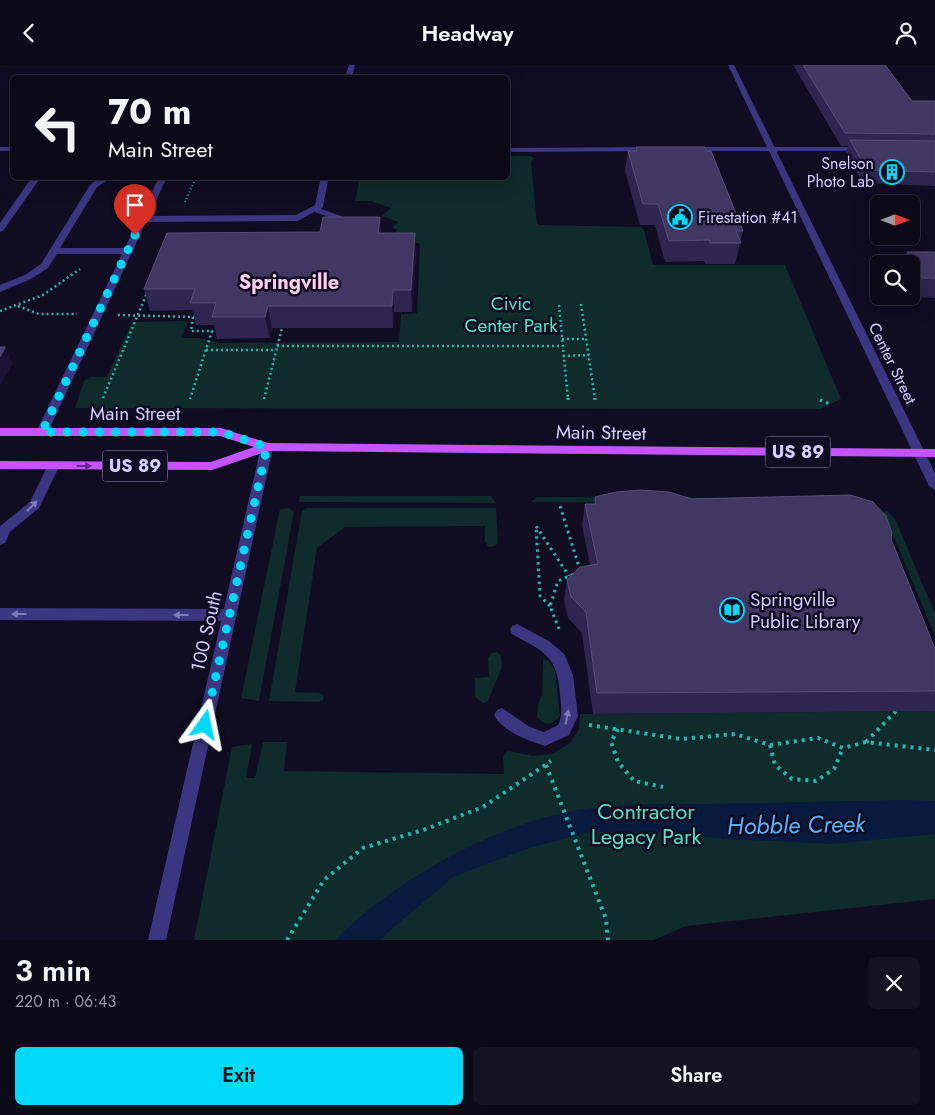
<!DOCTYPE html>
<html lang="en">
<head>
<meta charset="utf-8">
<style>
	body { margin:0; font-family:Jost,sans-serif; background:#151222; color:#f1f3f6; height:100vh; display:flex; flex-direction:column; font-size:19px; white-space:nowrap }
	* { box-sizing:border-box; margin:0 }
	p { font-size:16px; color:#9a9aa2 }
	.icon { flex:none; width:28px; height:28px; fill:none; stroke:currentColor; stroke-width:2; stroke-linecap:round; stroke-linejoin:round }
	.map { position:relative; height:875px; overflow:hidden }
	.panel { display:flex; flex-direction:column; background:#0c0919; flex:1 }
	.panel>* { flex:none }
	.banner { position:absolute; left:10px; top:10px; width:500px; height:105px; border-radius:8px; box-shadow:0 5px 20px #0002,0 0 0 1px #2c2a38; background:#0c0919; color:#f1f3f6; overflow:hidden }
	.needle { width:32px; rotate:90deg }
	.tools { position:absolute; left:870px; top:130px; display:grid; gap:10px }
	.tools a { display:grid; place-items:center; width:50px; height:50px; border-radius:8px; background:#0c0919; box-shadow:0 5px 20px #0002,0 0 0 1px #2c2a38; font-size:25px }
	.pin { position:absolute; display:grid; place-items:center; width:42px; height:42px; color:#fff; margin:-51px -21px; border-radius:50% 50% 50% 0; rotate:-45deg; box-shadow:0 0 5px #0007 }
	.pin .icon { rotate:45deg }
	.me { position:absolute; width:55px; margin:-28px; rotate:12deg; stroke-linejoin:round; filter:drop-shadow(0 0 4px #0008) }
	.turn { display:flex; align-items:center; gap:18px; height:105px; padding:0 15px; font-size:22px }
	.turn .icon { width:65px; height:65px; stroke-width:2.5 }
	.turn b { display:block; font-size:35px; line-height:42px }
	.round { display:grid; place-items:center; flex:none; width:52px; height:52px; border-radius:8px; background:#151222 }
	.overview { display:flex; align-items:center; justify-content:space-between; height:85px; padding:0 15px }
	h1 { font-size:30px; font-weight:600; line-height:38px }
	.action { display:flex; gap:10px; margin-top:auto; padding:10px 15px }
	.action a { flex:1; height:58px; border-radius:8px; background:#00d9f8; color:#111; font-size:20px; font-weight:600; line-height:58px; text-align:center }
	.action a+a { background:#151222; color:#f1f3f6 }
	header { display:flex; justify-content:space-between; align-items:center; height:65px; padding:0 15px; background:#0c0919; font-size:22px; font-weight:600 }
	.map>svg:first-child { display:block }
	.green { fill:#0f2b2b }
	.water { fill:#081b3f }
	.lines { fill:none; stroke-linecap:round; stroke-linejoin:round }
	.path-far3 { stroke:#2ab5b0; stroke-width:2; stroke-dasharray:1 2.5; stroke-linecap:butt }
	.path-far2 { stroke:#2ab5b0; stroke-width:2.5; stroke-dasharray:2 3; stroke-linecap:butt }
	.path-far1 { stroke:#2ab5b0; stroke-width:3; stroke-dasharray:2.5 4; stroke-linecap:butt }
	.path { stroke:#2ab5b0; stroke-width:4; stroke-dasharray:3 5; stroke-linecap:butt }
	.service { fill:#3b3682; fill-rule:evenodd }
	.minor { fill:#3b3682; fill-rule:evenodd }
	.tertiary { fill:#3b3682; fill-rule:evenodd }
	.primary { fill:#c354ff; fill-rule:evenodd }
	.wall { fill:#2e2550 }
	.shaded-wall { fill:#1b1335 }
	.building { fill:#403763; stroke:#574e7b }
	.oneway { fill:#612c85 }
	.oneway2 { fill:#807aba }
	.route { stroke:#00d9f8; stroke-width:9; stroke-dasharray:0 16.2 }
	.labels { text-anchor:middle; stroke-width:5; stroke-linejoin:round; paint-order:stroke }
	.far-poi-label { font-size:16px; fill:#d4cdff; stroke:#100c21; text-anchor:end }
	.far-street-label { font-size:16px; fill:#d4cdff; stroke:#100c21 }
	.shield { fill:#100c21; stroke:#9993bc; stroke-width:1 }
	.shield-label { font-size:18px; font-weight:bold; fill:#d4cdff }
	.park-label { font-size:19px; fill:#56e2c2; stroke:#100c21 }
	.street-label { font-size:19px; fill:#d4cdff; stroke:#100c21 }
	.poi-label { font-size:19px; fill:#d4cdff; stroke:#100c21; text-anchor:start }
	.far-district-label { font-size:20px; font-weight:bold; fill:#ffcfec; stroke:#100c21 }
	.near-park-label { font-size:22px; fill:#56e2c2; stroke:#100c21 }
	.near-water-label { font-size:24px; font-style:italic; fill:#5bafff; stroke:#100c21 }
</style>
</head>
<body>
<header><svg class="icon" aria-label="back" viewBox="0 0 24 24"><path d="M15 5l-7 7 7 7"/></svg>Headway<svg class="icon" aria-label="person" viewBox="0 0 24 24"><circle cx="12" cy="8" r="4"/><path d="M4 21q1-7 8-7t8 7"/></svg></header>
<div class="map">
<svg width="935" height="875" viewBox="0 0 935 875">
	<rect width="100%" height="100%" fill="#100c21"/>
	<g class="green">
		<polygon points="508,91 531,91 534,93 531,97 537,158 539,160 641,162 644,165 653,200 785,200 841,334 820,344 75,343 84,316 90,312 107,312 132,257 188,256 181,273 200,273 220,278 399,277 401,249 417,248 420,179 392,170 398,165 392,162 398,157 382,151 391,143 371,136 355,136 359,117 340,115 341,113 508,112"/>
		<polygon points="300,431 491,431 496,438 299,437"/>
		<polygon points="537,432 858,433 859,439 531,437"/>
		<polygon points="289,443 294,447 259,636 241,633 280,444"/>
		<polygon points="306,443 496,443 498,478 495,481 489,482 485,477 485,461 345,462 317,483 295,627 319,628 324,630 323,635 318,637 269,636 302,446"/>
		<polygon points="887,445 896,456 935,549 935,571 887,455 882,449"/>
		<polygon points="496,587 501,590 502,602 488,636 483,638 475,632 475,613 489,612 488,593 492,588"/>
		<path d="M543,594L549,596L555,605L560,651C552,661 545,661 537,652L538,639L542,630Z"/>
		<polygon points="935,646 935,834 686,861 654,875 194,875 232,682 252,679 246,713 255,713 263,677 287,677 284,706 504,709 503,692 508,686 533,691 552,689 570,678 579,664 580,649"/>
	</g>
	<path class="water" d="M902,735L935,736V769L832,779L729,774L654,767H589L526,784L453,812L386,869L382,875H335C390,820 475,771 550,751C601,737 655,739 708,739C773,738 837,736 902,735Z"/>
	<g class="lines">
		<polyline class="path-far3" points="185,137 196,112"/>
		<g class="path-far2">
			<polyline points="581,239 595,334"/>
			<polyline points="559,240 568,334"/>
			<polyline points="18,241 39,249 77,249"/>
			<polyline points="0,246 43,230 80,204"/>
			<polyline points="118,250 193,252 191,266 212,266 190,334"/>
			<polyline points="562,274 586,274"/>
			<polyline points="277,281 562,281"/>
			<polyline points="206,285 276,285"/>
			<polyline points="563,291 589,290"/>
			<polyline points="103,333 147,228"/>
			<polyline points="264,334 283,259"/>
		</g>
		<g class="path-far1">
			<polyline points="568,333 568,335"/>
			<polyline points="595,333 595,335"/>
			<polyline points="820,335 832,340"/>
			<polyline points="560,441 580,505"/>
			<polyline points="550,541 540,531 536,461 569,511"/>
			<polyline points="559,564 550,541 558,516 574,509"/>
		</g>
		<g class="path">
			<polyline points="589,660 681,674 735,669 770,680 818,673 843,683 866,677 935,685"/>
			<polyline points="618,664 611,677 618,697 634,716 663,722"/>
			<polyline points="866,677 896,646"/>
			<polyline points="770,680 775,700 792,714 816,716 834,704 843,683"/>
			<polyline points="546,700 606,854 608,875"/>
			<polyline points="287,875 324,815 363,783 426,764 483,742 551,696"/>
		</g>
		<g class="service">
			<polygon points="32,112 41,112 3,166 0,167 0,158"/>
			<polygon points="101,112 112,112 97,122 60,183 125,183 159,112 167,112 149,151 296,150 315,140 321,112 329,112 323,141 321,144 358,157 354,160 314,147 298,156 146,157 48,367 42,371 36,367 122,189 57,189 48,203 31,214 0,227 0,220 25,210 41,199 90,120"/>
			<polygon points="54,396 60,400 39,443 10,467 5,478 0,480 0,461 30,437 48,400"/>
			<polygon points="0,543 230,544 235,546 237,550 235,554 230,556 0,555"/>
			<path d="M517,559L549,576L564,589L566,593L573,610L578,651L569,670L545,681C528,675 503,667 494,650L497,645L502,643L530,662L544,667L558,660C563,649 561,641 560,629C557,590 544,587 512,569L510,565L512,561Z"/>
		</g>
		<g class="minor">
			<polygon points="349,0 355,0 352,12 345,12"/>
			<polygon points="768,82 864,82 868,84 864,86 768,86"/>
			<polygon points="267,378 273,382 166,875 148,875 261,382"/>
		</g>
		<g class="tertiary">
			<polygon points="728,0 734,0 935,408 935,425 929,421 769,86 689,86 685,84 689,82 767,82"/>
			<rect x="0" y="82" width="12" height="4"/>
			<polygon points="651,82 654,82 654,86 508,87 508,83"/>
		</g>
		<polygon class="primary" points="0,363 221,363 268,378 935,384 935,392 268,386 212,405 0,404 0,396 211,397 254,382 220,371 0,371"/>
	</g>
	<g class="wall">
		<polygon points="793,0 885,0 912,36 935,36 935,121 863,118 846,88 848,81 841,81"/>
		<polygon points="636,82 743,166 735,199 706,199 704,196 665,197 655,160 640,160 625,106 628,86 635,86"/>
		<polygon points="380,152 381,168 416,189 412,247 394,247 393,263 272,263 270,273 217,274 214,260 196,260 192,245 150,246 144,224 320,167"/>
		<polygon points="907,187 935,187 935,233 913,232 911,228 911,199 902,199"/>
		<polygon points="595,432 692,434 891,474 935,584 935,646 593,649 582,568 568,553 564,536 567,515 590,500 582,460 585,439 594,439"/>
	</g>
	<g class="shaded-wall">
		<polygon points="380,152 381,173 378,168"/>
		<polygon points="415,168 416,189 412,247 411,225"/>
		<polygon points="393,225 394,247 393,263 392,241"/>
		<polygon points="268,241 272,263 270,273 265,252"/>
		<polygon points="5,282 13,298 0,321 0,292"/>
	</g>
	<g class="building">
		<polygon points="803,0 885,0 912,36 935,36 935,69 845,68"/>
		<polygon points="850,75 935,76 935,107 867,105"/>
		<polygon points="636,82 705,82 706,86 711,86 743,166 736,166 741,178 710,178 709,175 669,176 658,139 643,139 628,86 637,86"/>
		<polygon points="323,152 380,152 378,168 415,168 411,225 393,225 392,241 268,241 265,252 212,252 216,238 190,238 195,224 144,224 167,168 320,167"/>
		<polygon points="907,187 935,187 935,213 922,213"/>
		<polygon points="0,282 5,282 0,292"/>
		<polygon points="641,425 669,427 692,434 850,430 873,437 886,451 892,468 891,474 935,584 935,626 597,628 586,547 571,532 567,515 580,502 598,499 585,439 596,439 595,432 616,427"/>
	</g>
	<defs><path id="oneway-solid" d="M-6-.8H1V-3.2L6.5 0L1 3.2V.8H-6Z" transform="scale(1.25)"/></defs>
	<use class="oneway" href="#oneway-solid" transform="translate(84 401)"/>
	<g class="oneway2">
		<use href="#oneway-solid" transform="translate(32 441) rotate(-46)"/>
		<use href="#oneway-solid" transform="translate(19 549) rotate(-180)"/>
		<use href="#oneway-solid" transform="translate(181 550) rotate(-180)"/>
		<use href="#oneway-solid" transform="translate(567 652) rotate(-79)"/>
	</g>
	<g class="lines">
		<polyline class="route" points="135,170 42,367 221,367 267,382 205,660"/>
	</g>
	<defs>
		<symbol id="building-ring" viewBox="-11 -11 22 22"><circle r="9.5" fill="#100c21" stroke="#00d9f8" stroke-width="1.5"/><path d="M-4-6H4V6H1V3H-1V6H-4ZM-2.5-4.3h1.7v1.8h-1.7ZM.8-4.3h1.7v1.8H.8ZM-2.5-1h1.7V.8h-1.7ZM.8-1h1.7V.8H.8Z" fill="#00d9f8"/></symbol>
		<symbol id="civic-ring" viewBox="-11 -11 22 22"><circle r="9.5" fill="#100c21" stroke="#00d9f8" stroke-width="1.5"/><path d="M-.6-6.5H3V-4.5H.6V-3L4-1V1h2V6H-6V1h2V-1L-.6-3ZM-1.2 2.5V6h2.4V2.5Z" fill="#00d9f8"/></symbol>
		<symbol id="library-ring" viewBox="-11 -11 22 22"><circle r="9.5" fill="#100c21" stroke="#00d9f8" stroke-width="1.5"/><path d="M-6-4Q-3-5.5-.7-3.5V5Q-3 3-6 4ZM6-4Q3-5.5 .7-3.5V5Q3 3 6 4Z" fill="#00d9f8"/></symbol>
	</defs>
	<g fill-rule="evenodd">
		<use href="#building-ring" x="878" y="93" width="28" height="28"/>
		<use href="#civic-ring" x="666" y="138" width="28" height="28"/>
		<use href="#library-ring" x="718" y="531" width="28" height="28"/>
	</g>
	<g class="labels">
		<g class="far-poi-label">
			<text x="874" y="104">Snelson<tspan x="874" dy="18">Photo Lab</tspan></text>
			<text x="698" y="158" text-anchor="start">Firestation #41</text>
		</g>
		<g class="far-street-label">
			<text transform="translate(893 298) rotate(64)" y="6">Center Street</text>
		</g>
		<g class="shield">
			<rect x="765.5" y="371.5" width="65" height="31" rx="4"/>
			<rect x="102.5" y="385.5" width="65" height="31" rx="4"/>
		</g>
		<g class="shield-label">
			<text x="798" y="393">US 89</text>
			<text x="135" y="407">US 89</text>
		</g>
		<g class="park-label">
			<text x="511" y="245">Civic<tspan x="511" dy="22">Center Park</tspan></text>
		</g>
		<g class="street-label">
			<text x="135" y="355">Main Street</text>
			<text transform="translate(601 367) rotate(1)" y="7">Main Street</text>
			<text transform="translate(206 566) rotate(-77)" y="7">100 South</text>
		</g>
		<g class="poi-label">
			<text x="750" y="541">Springville<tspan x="750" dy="22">Public Library</tspan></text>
		</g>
		<g class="far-district-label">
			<text x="289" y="224">Springville</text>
		</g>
		<g class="near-park-label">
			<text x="646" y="754">Contractor<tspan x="646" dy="25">Legacy Park</tspan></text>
		</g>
		<g class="near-water-label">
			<text transform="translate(796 760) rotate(-1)" y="8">Hobble Creek</text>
		</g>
	</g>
</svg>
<div class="tools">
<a><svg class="needle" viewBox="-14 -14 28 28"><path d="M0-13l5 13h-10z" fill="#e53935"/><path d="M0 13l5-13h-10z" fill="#9a9aa2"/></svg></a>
<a><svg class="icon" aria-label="search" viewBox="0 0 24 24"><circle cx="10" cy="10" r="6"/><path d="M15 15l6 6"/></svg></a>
</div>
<div class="pin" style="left:135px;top:170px;background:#d93025"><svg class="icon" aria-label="arrive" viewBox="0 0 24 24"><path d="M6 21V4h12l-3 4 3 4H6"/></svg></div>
<svg class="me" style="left:205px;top:660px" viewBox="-20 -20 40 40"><path d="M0-17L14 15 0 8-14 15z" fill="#00d9f8" stroke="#fff" stroke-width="4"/></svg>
<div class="banner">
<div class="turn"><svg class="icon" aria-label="left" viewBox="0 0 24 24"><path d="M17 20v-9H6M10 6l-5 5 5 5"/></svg><div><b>70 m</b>Main Street</div></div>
</div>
</div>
<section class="panel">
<div class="overview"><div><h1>3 min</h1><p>220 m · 06:43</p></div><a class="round"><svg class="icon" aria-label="close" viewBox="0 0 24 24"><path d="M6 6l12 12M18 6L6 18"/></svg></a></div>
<div class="action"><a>Exit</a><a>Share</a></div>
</section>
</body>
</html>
